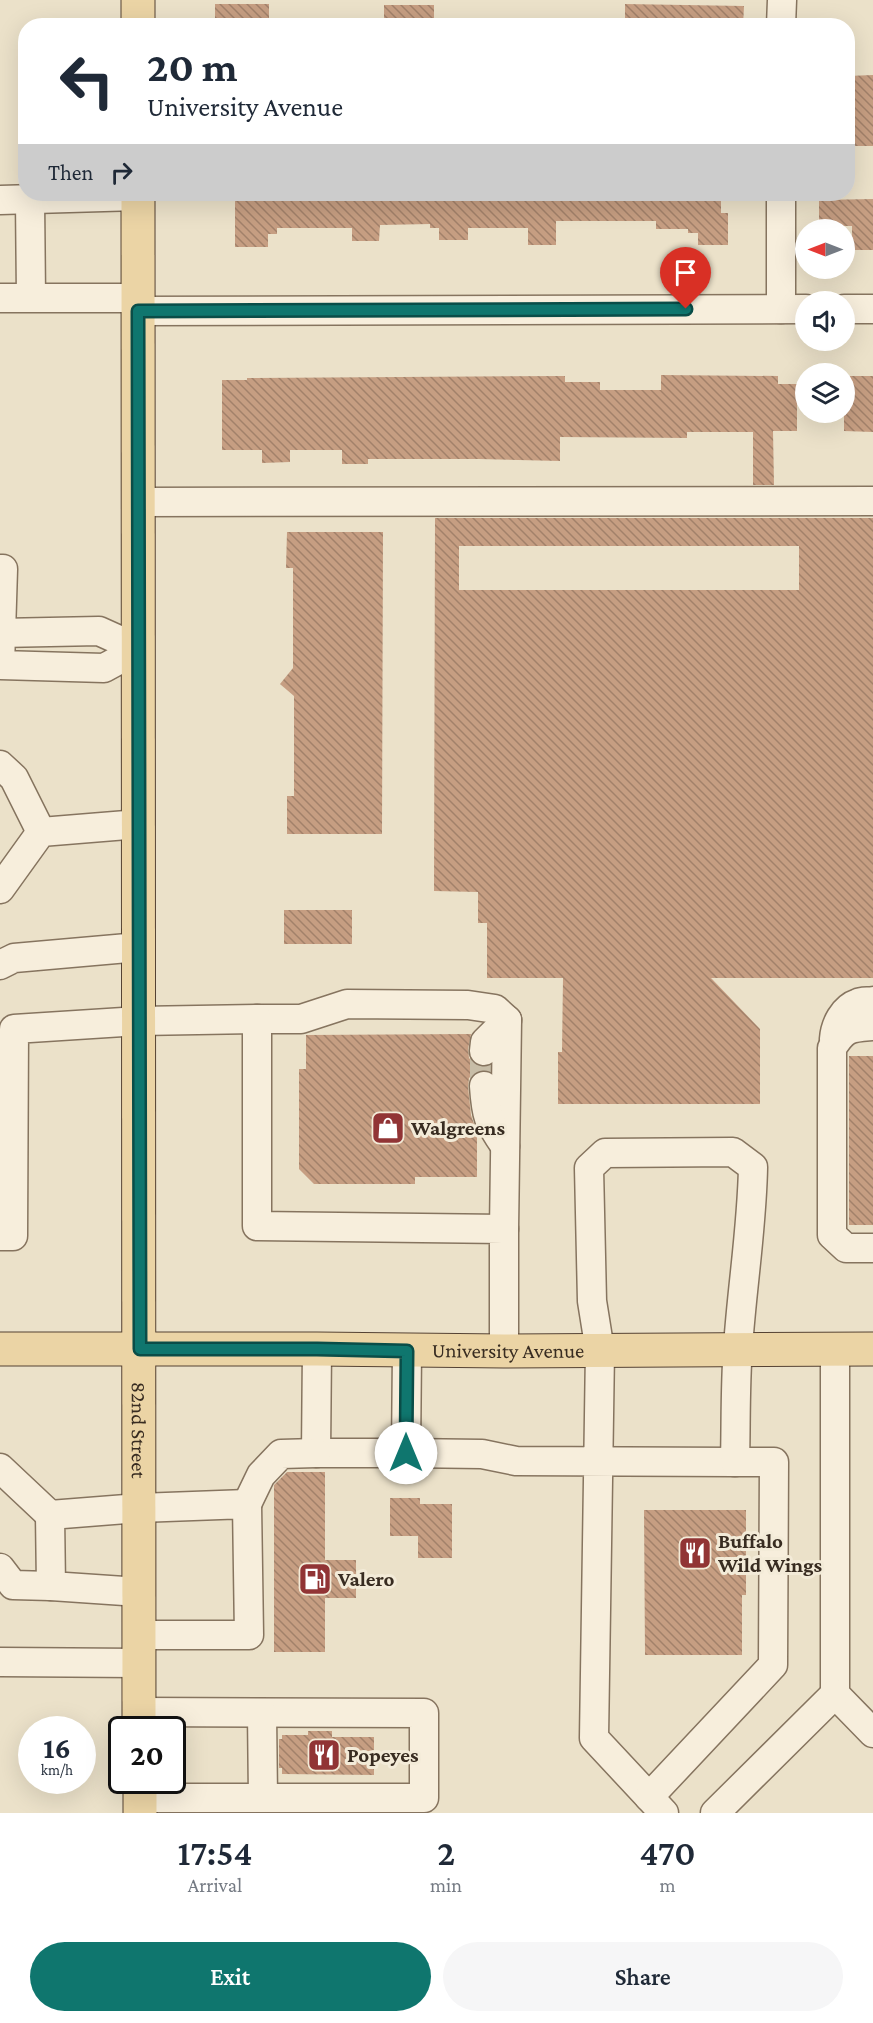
<!DOCTYPE html>
<html lang="en">
<head>
<meta charset="utf-8">
<style>
	body { margin:0; font-family:"Crimson Pro",serif; background:#f6f6f7; color:#1f2937; height:100vh; display:flex; flex-direction:column; font-size:22px; white-space:nowrap }
	* { box-sizing:border-box; margin:0 }
	p { font-size:20px; color:#747a83 }
	.icon { flex:none; width:33px; height:33px; fill:none; stroke:currentColor; stroke-width:2; stroke-linecap:round; stroke-linejoin:round }
	.map { position:relative; height:1813px; overflow:hidden }
	.sheet { display:flex; flex-direction:column; background:#fff; flex:1 }
	.sheet>* { flex:none }
	.hud { position:absolute; left:18px; top:18px; width:837px; height:183px; border-radius:24px; box-shadow:0 6px 24px #0002; background:#fff; color:#1f2937; overflow:hidden }
	.needle { width:39px; rotate:270deg }
	.buttons { position:absolute; left:795px; top:219px; display:grid; gap:12px }
	.buttons a { display:grid; place-items:center; width:60px; height:60px; border-radius:50%; background:#fff; box-shadow:0 6px 24px #0002; font-size:30px }
	.speed { position:absolute; left:18px; top:1716px; display:flex; gap:12px; font-size:30px; font-weight:700; text-align:center }
	.speed>* { display:grid; place-content:center; width:78px; height:78px; border-radius:50%; background:#fff; box-shadow:0 6px 24px #0002; line-height:1 }
	.speed small { font-size:15px; font-weight:400 }
	.speed .limit { border:3px solid #111; border-radius:9px; background:#fff; color:#111 }
	.pin { position:absolute; display:grid; place-items:center; width:51px; height:51px; color:#fff; margin:-62px -26px; border-radius:50% 50% 50% 0; rotate:-45deg; box-shadow:0 0 6px #0007 }
	.pin .icon { rotate:45deg }
	.me { position:absolute; width:66px; margin:-33px; rotate:0deg; stroke-linejoin:round; filter:drop-shadow(0 0 4px #0008) }
	.turn { display:flex; align-items:center; gap:21px; height:126px; padding:0 30px; font-size:27px }
	.turn .icon { width:78px; height:78px; stroke-width:2.5 }
	.turn b { display:block; font-size:42px; line-height:51px }
	.then { display:flex; align-items:center; height:57px; padding:0 30px; background:#0003; gap:12px; font-size:22px }
	.eta { display:flex; justify-content:space-evenly; align-items:center; height:102px; text-align:center }
	.eta b { font-size:36px; font-weight:600; line-height:42px }
	.primary-button { display:flex; gap:12px; margin-top:auto; padding:12px 30px }
	.primary-button a { flex:1; height:69px; border-radius:36px; background:#0f766e; color:#fff; font-size:24px; font-weight:600; line-height:69px; text-align:center }
	.primary-button a+a { background:#f6f6f7; color:#1f2937 }
	.map>svg:first-child { display:block }
	.building { fill:url(#building-back-hatch); fill-rule:evenodd }
	.lines { fill:none; stroke-linecap:round; stroke-linejoin:round }
	.minor-tunnel { stroke:#c7bda7; stroke-width:28; stroke-dasharray:28 14; stroke-linecap:butt }
	.minor-casing { stroke:#86745f; stroke-width:31 }
	.major-casing { stroke:#554233; stroke-width:35 }
	.minor { stroke:#f7eedc; stroke-width:28 }
	.major { stroke:#ebd4a5; stroke-width:33 }
	.route-casing { stroke:#0a4d48; stroke-width:15 }
	.route { stroke:#0f766e; stroke-width:10 }
	.labels { text-anchor:middle; stroke-width:6; stroke-linejoin:round; paint-order:stroke }
	.poi-label { font-size:21px; font-weight:bold; fill:#382c21; stroke:#f3ebd8; text-anchor:start }
	.street-label { font-size:21px; fill:#382c21; stroke:#f3ebd8 }
</style>
</head>
<body>
<div class="map">
<svg width="873" height="1813" viewBox="0 0 873 1813">
	<defs>
		<pattern id="building-back-hatch" width="6" height="6" patternUnits="userSpaceOnUse" patternTransform="scale(1.5)"><rect width="6" height="6" fill="#c69e82"/><path d="M-1 5l2 2M0 0l6 6M5-1l2 2" fill="none" stroke="#a2816a"/></pattern>
	</defs>
	<rect width="100%" height="100%" fill="#ebe1c9"/>
	<g class="building">
		<rect x="215" y="4" width="54" height="22"/>
		<polygon points="625,4 744,6 743,26 625,26"/>
		<rect x="384" y="5" width="50" height="21"/>
		<polygon points="873,75 873,146 848,146 848,76"/>
		<polygon points="235,194 283,194 283,201 335,201 335,194 468,194 468,201 511,200 511,194 645,194 645,197 693,197 693,194 721,194 721,213 728,213 728,245 698,245 698,233 688,233 688,229 656,229 656,221 556,221 556,245 528,245 528,228 468,228 468,240 439,240 439,228 430,228 430,224 380,225 379,241 352,241 352,228 277,228 277,234 268,234 268,247 235,247"/>
		<polygon points="873,199 873,250 852,250 852,226 819,226 819,200"/>
		<polygon points="661,375 778,376 778,384 797,384 797,431 773,431 774,485 753,485 753,432 687,432 687,438 560,437 560,461 479,459 368,459 368,464 342,464 342,450 290,450 290,462 262,463 262,450 222,450 222,380 247,380 247,378 565,376 565,382 600,382 600,390 661,390"/>
		<polygon points="844,376 873,376 873,432 844,431"/>
		<path d="M435,518H873V978H711L760,1029V1104H558V1052H562L563,978H487V923H478V892L434,891ZM459,546H799V590H459Z"/>
		<polygon points="287,532 383,532 382,834 287,834 287,796 294,796 294,696 280,684 293,668 293,568 286,568"/>
		<rect x="284" y="910" width="68" height="34"/>
		<polygon points="471,1034 468,1049 469,1058 475,1065 482,1067 490,1066 490,1071 482,1070 474,1073 469,1078 468,1087 471,1115 477,1133 477,1177 415,1177 415,1184 314,1184 299,1169 299,1069 306,1069 306,1035"/>
		<rect x="849" y="1056" width="24" height="169"/>
		<polygon points="287,1472 325,1472 325,1560 356,1560 356,1598 325,1598 325,1652 274,1652 274,1485"/>
		<polygon points="390,1498 420,1498 420,1504 452,1504 452,1558 418,1558 418,1536 390,1536"/>
		<polygon points="644,1510 746,1510 746,1595 742,1595 742,1655 645,1655"/>
		<polygon points="308,1731 332,1731 332,1737 374,1737 374,1775 282,1774 282,1768 279,1768 279,1739 282,1739 282,1735 308,1735"/>
	</g>
	<g class="lines">
		<polyline class="minor-tunnel" points="484,1051 484,1086"/>
		<defs>
			<g id="minor">
				<polyline points="781,26 782,0"/>
				<polyline points="0,200 138,196"/>
				<polyline points="30,200 31,297"/>
				<polyline points="0,298 138,298"/>
				<polyline points="781,309 781,194"/>
				<polyline points="844,309 873,309"/>
				<polyline points="138,311 806,309"/>
				<polyline points="138,502 873,501"/>
				<polyline points="0,569 3,569 0,665 104,668 139,649 99,631 0,633"/>
				<polyline points="0,765 14,778 41,832"/>
				<polyline points="0,889 41,832 139,824"/>
				<polyline points="0,965 14,958 139,947"/>
				<polyline points="257,1019 301,1019 347,1004 468,1005 495,1009 507,1020 504,1229"/>
				<path d="M873,1026C850,1028 845,1027 832,1048V1235L846,1248H873"/>
				<path d="M834,1039C835,1025 843,1008 858,1003C862,1001 869,1002 873,1001"/>
				<polyline points="484,1051 485,1042 507,1020"/>
				<path d="M484,1086C486,1116 488,1122 505,1146"/>
				<polyline points="0,1236 13,1236 14,1029 139,1021 257,1019 257,1226 504,1229 504,1351"/>
				<polyline points="317,1349 316,1453 406,1453 407,1351"/>
				<polyline points="835,1349 835,1694 873,1733"/>
				<path d="M406,1453L482,1454L516,1461L735,1462C736,1424 735,1385 738,1347C742,1287 752,1227 753,1167L733,1152L605,1153L589,1168L592,1301L600,1351L594,1738L664,1813"/>
				<polyline points="0,1468 50,1515"/>
				<polyline points="247,1504 261,1475 281,1454 316,1453"/>
				<polyline points="0,1568 13,1585 51,1586"/>
				<polyline points="139,1592 51,1586 50,1515 139,1508 247,1504 249,1635 139,1635"/>
				<polyline points="0,1662 139,1663"/>
				<polyline points="139,1712 424,1713 424,1798 140,1798"/>
				<polyline points="262,1713 263,1798"/>
				<polyline points="649,1797 773,1665 774,1462 735,1462"/>
				<polyline points="715,1813 835,1694"/>
			</g>
			<g id="major">
				<polyline points="138,0 138,26"/>
				<path id="s1" d="M138,194L139,1730"/>
				<path id="s2" d="M0,1349H317L504,1351L873,1349"/>
				<polyline points="140,1780 140,1813"/>
			</g>
		</defs>
		<use href="#minor" class="minor-casing"/>
		<use href="#major" class="major-casing"/>
		<use href="#minor" class="minor"/>
		<use href="#major" class="major"/>
	</g>
	<g class="lines">
		<defs>
			<polyline id="route" points="406,1453 407,1351 317,1349 140,1349 138,311 686,309"/>
		</defs>
		<use href="#route" class="route-casing"/>
		<use href="#route" class="route"/>
	</g>
	<defs>
		<symbol id="shop-square" viewBox="-11 -11 22 22"><rect x="-9" y="-9" width="18" height="18" rx="4" fill="#913435" stroke="#f3ebd8"/><path d="M-5-2.5h2.3a2.7 3.5 0 0 1 5.4 0H5L5.5 6h-11ZM-1.5-2.5h3a1.5 2.3 0 0 0-3 0Z" fill="#fff"/></symbol>
		<symbol id="restaurant-square" viewBox="-11 -11 22 22"><rect x="-9" y="-9" width="18" height="18" rx="4" fill="#913435" stroke="#f3ebd8"/><path d="M-5-6h1v4h1v-4h1v4h1v-4h1v5L-1.5 .5V6h-2V.5L-5-1ZM5-6V6H3V1.5H1.5Q1.5-4 5-6Z" fill="#fff"/></symbol>
		<symbol id="fuel-square" viewBox="-11 -11 22 22"><rect x="-9" y="-9" width="18" height="18" rx="4" fill="#913435" stroke="#f3ebd8"/><path d="M-5.5-6h7V0h2V4h1.3V-2.5L3-4.5l.8-.8L6-3V5H2.5V1h-1V6h-7ZM-4.2-4.7v3.2H.2V-4.7Z" fill="#fff"/></symbol>
	</defs>
	<g fill-rule="evenodd">
		<use href="#shop-square" x="369" y="1109" width="38" height="38"/>
		<use href="#restaurant-square" x="676" y="1534" width="38" height="38"/>
		<use href="#fuel-square" x="296" y="1560" width="38" height="38"/>
		<use href="#restaurant-square" x="305" y="1736" width="38" height="38"/>
	</g>
	<g class="labels">
		<g class="poi-label">
			<text x="411" y="1135">Walgreens</text>
			<text x="718" y="1548">Buffalo<tspan x="718" dy="24">Wild Wings</tspan></text>
			<text x="338" y="1586">Valero</text>
			<text x="347" y="1762">Popeyes</text>
		</g>
		<g class="street-label">
			<text dy="7" stroke="none"><textPath href="#s2" startOffset="508">University Avenue</textPath></text>
			<text dy="7" stroke="none"><textPath href="#s1" startOffset="1236">82nd Street</textPath></text>
		</g>
	</g>
</svg>
<div class="buttons">
<a><svg class="needle" viewBox="-14 -14 28 28"><path d="M0-13l5 13h-10z" fill="#e53935"/><path d="M0 13l5-13h-10z" fill="#747a83"/></svg></a>
<a><svg class="icon" aria-label="sound" viewBox="0 0 24 24"><path d="M4 9h4l5-4v14l-5-4H4zM17 9q2 3 0 6"/></svg></a>
<a><svg class="icon" aria-label="layers" viewBox="0 0 24 24"><path d="M12 4l9 5-9 5-9-5zM3 14l9 5 9-5"/></svg></a>
</div>
<div class="speed"><div>16<small>km/h</small></div><div class="limit">20</div></div>
<div class="pin" style="left:686px;top:309px;background:#d93025"><svg class="icon" aria-label="arrive" viewBox="0 0 24 24"><path d="M6 21V4h12l-3 4 3 4H6"/></svg></div>
<svg class="me" style="left:406px;top:1453px" viewBox="-20 -20 40 40"><circle r="19" fill="#fff"/><path d="M0-13L10 11 0 6-10 11z" fill="#0f766e"/></svg>
<div class="hud">
<div class="turn"><svg class="icon" aria-label="left" viewBox="0 0 24 24"><path d="M17 20v-9H6M10 6l-5 5 5 5"/></svg><div><b>20 m</b>University Avenue</div></div>
<div class="then">Then<svg class="icon" aria-label="right" viewBox="0 0 24 24"><path d="M7 20v-9h11M14 6l5 5-5 5"/></svg></div>
</div>
</div>
<section class="sheet">
<div class="eta">
<div><b>17:54</b><p>Arrival</p></div>
<div><b>2</b><p>min</p></div>
<div><b>470</b><p>m</p></div>
</div>
<div class="primary-button"><a>Exit</a><a>Share</a></div>
</section>
</body>
</html>
